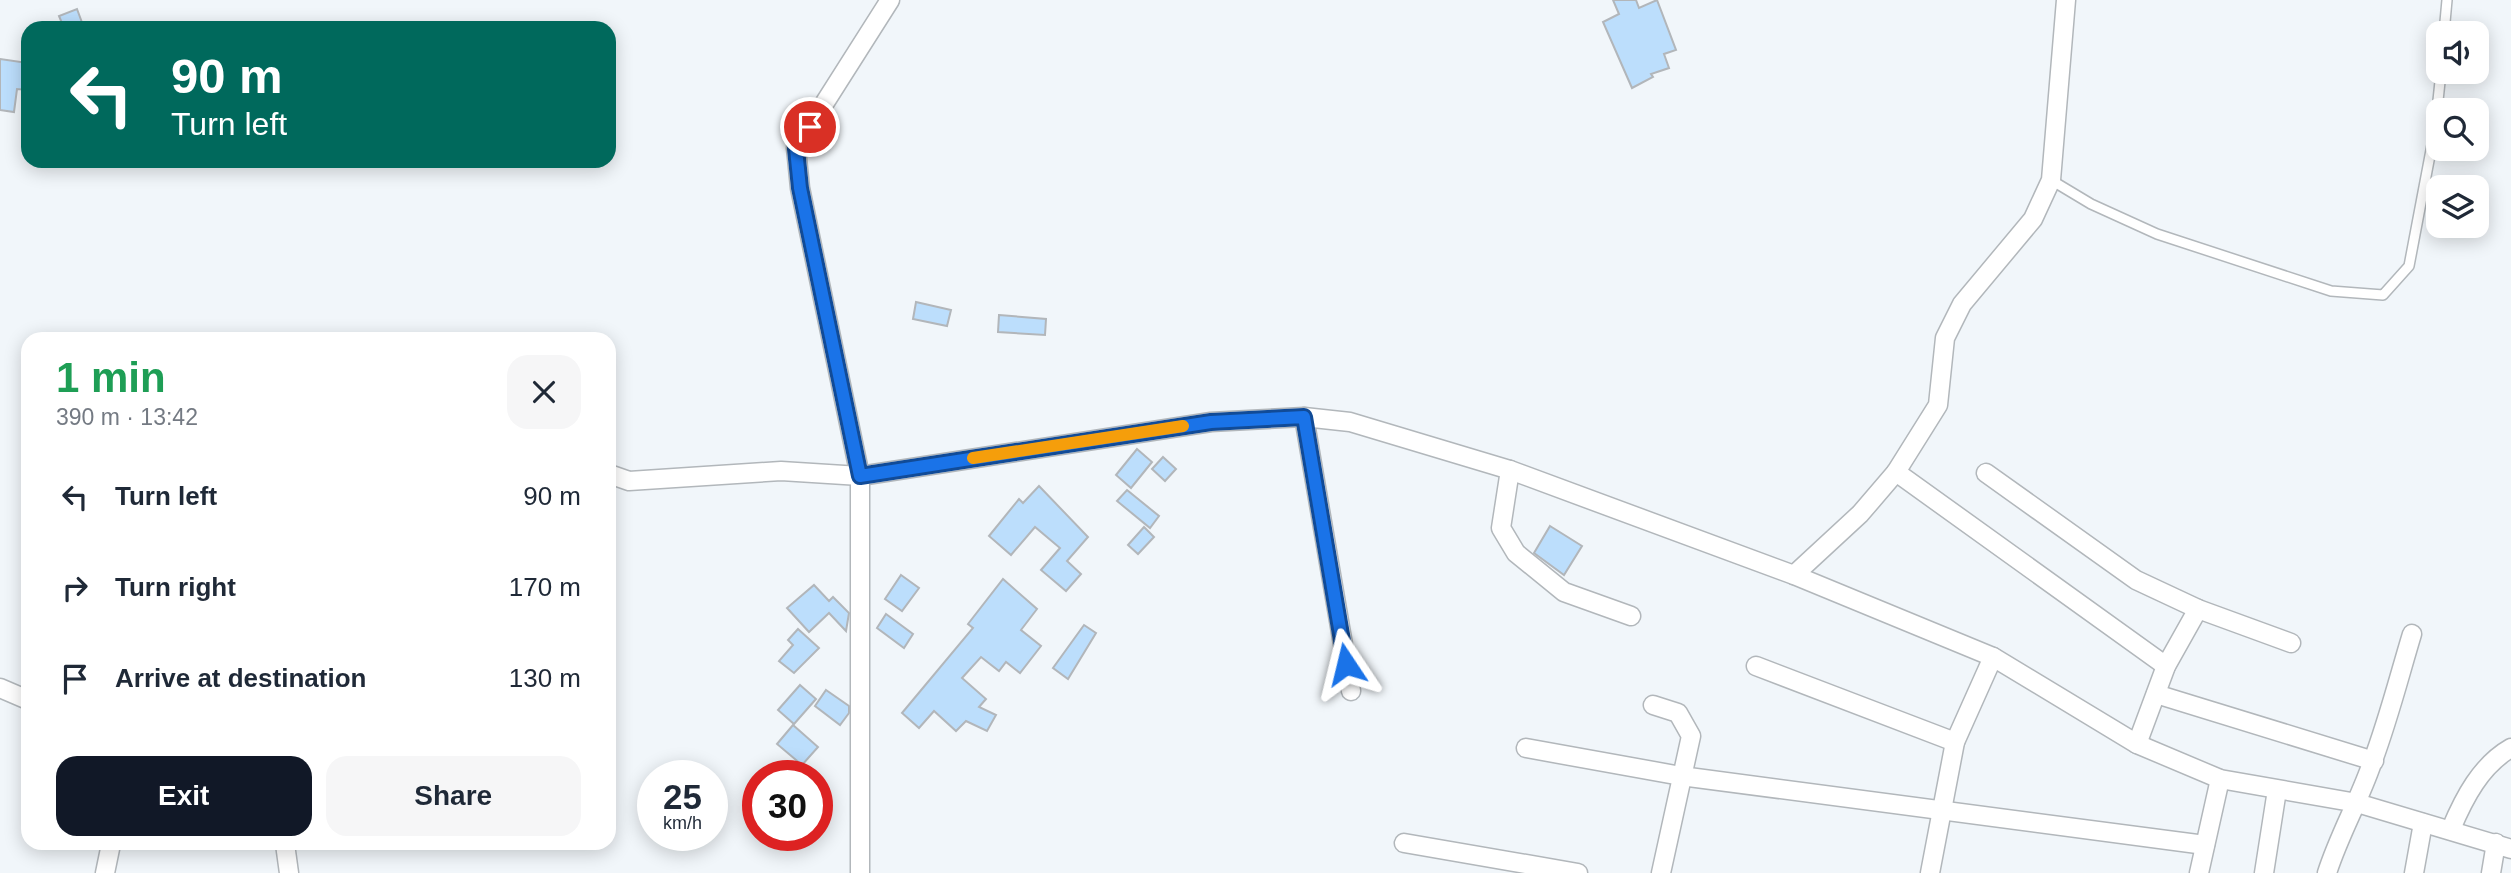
<!DOCTYPE html>
<html lang="en">
<head>
<meta charset="utf-8">
<style>
	body { margin:0; font-family:Arial,sans-serif; background:#f6f6f7; color:#1f2937; height:100vh; display:flex; flex-direction:column; font-size:26px; white-space:nowrap }
	* { box-sizing:border-box; margin:0 }
	p { font-size:23px; color:#747a83 }
	.icon { flex:none; width:38px; height:38px; fill:none; stroke:currentColor; stroke-width:2; stroke-linecap:round; stroke-linejoin:round }
	.map { position:relative; flex:1; overflow:hidden }
	.details { position:absolute; left:21px; top:332px; width:595px; height:518px; display:flex; flex-direction:column; background:#fff; border-radius:21px; box-shadow:0 4px 18px #0003 }
	.details>* { flex:none }
	.guide { position:absolute; left:21px; top:21px; width:595px; height:147px; border-radius:21px; box-shadow:0 4px 18px #0003; background:#00695c; color:#fff; overflow:hidden }
	.controls { position:absolute; left:2426px; top:21px; display:grid; gap:14px }
	.controls a { display:grid; place-items:center; width:63px; height:63px; border-radius:14px; background:#fff; box-shadow:0 4px 18px #0003; font-size:35px }
	.speed { position:absolute; left:637px; top:760px; display:flex; gap:14px; font-size:35px; font-weight:700; text-align:center }
	.speed>* { display:grid; place-content:center; width:91px; height:91px; border-radius:50%; background:#fff; box-shadow:0 4px 18px #0003; line-height:1 }
	.speed small { font-size:18px; font-weight:400 }
	.speed .limit { border:10px solid #d22; background:#fff; color:#111 }
	.pin { position:absolute; display:grid; place-items:center; width:60px; height:60px; color:#fff; margin:-30px; border:4px solid #fff; border-radius:50%; box-shadow:0 2px 7px #0007 }
	.me { position:absolute; width:77px; margin:-38px; rotate:350deg; stroke-linejoin:round; filter:drop-shadow(0 0 5px #0008) }
	.turn { display:flex; align-items:center; gap:24px; height:147px; padding:0 35px; font-size:32px }
	.turn .icon { width:91px; height:91px; stroke-width:2.5 }
	.turn b { display:block; font-size:49px; line-height:60px }
	.round { display:grid; place-items:center; flex:none; width:74px; height:74px; border-radius:21px; background:#f6f6f7 }
	.headline { display:flex; align-items:center; justify-content:space-between; height:119px; padding:0 35px }
	h1 { font-size:42px; font-weight:600; line-height:52px; color:#1e9e55 }
	.button { display:flex; gap:14px; margin-top:auto; padding:14px 35px }
	.button a { flex:1; height:80px; border-radius:21px; background:#111827; color:#fff; font-size:28px; font-weight:600; line-height:80px; text-align:center }
	.button a+a { background:#f6f6f7; color:#1f2937 }
	ul { padding:0; list-style:none }
	li { display:flex; align-items:center; gap:21px; height:91px; padding:0 35px }
	li div { flex:1 }
	li b { display:block; font-size:26px }
	li em { font-style:normal }
	.map>svg:first-child { display:block }
	.building { fill:#bcdefc; stroke:#b2b6ba; stroke-width:2 }
	.lines { fill:none; stroke-linecap:round; stroke-linejoin:round }
	.lane-casing { stroke:#b2b7bb; stroke-width:12 }
	.street-casing { stroke:#b2b7bb; stroke-width:21 }
	.lane { stroke:#fff; stroke-width:9 }
	.street { stroke:#fff; stroke-width:18 }
	.route-casing { stroke:#114b97; stroke-width:18 }
	.route { stroke:#1a73e8; stroke-width:12 }
	.slow { stroke:#f59e0b; stroke-width:12 }
</style>
</head>
<body>
<div class="map">
<svg width="2511" height="873" viewBox="0 0 2511 873">
	<rect width="100%" height="100%" fill="#f1f6fa"/>
	<g class="building">
		<polygon points="1613,0 1636,0 1639,8 1657,0 1676,50 1664,54 1669,68 1651,74 1653,77 1632,88 1603,22 1619,14"/>
		<polygon points="77,9 84,28 64,28 59,16"/>
		<polygon points="0,59 28,63 28,90 17,89 14,112 0,110"/>
		<polygon points="916,302 951,310 947,326 913,319"/>
		<polygon points="999,315 1046,319 1045,335 998,332"/>
		<polygon points="1137,449 1152,462 1131,488 1116,475"/>
		<polygon points="1163,457 1176,469 1165,481 1152,469"/>
		<polygon points="1039,486 1088,537 1067,561 1081,574 1066,591 1041,570 1060,548 1035,527 1011,555 989,536 1019,499 1023,503"/>
		<polygon points="1127,490 1159,516 1150,528 1117,501"/>
		<polygon points="1550,526 1582,546 1564,575 1534,553"/>
		<polygon points="1144,527 1154,537 1138,554 1128,545"/>
		<polygon points="901,575 919,588 902,611 885,599"/>
		<polygon points="1003,579 1037,609 1021,630 1041,646 1020,673 1006,662 999,671 981,657 962,678 986,699 979,707 996,715 987,731 966,721 956,731 934,711 919,728 902,713 973,628 968,624"/>
		<polygon points="814,585 829,601 833,597 849,613 846,631 829,613 809,632 787,608"/>
		<polygon points="886,614 913,634 904,648 877,628"/>
		<polygon points="1084,625 1096,633 1068,679 1053,668"/>
		<polygon points="798,629 819,648 794,673 779,661 793,645 788,640"/>
		<polygon points="800,685 816,699 794,724 778,710"/>
		<polygon points="826,690 849,706 849,713 840,725 815,706"/>
		<polygon points="793,725 818,747 802,765 777,744"/>
	</g>
	<g class="lines">
		<defs>
			<g id="lane">
				<polyline points="2444,33 2447,0"/>
				<polyline points="2051,180 2091,204 2157,234 2331,291 2383,295 2409,266 2435,129 2441,72"/>
			</g>
			<g id="street">
				<polyline points="1304,417 1351,691"/>
				<polyline points="1510,470 1501,528 1516,553 1564,592 1631,616"/>
				<polyline points="1896,472 2166,666"/>
				<polyline points="1986,473 2136,580 2198,609 2291,643"/>
				<polyline points="609,474 629,481 781,471 860,476 1211,422 1304,417 1350,422 1510,470 1794,575 1993,657 2137,744 2220,779 2357,803 2511,849"/>
				<polyline points="1794,575 1860,514 1896,472 1938,405 1945,338 1962,304 2033,219 2051,180 2066,0"/>
				<polyline points="1756,666 1955,742"/>
				<polyline points="0,688 28,700"/>
				<polyline points="2156,694 2374,761"/>
				<polyline points="1653,705 1678,713 1691,736 1661,873"/>
				<polyline points="2137,744 2166,666 2198,609"/>
				<polyline points="1526,748 1681,776 2205,845"/>
				<path d="M2451,829C2464,798 2481,765 2511,748"/>
				<polyline points="1404,843 1578,873"/>
				<polyline points="285,844 289,873"/>
				<polyline points="105,873 111,844"/>
				<polyline points="860,873 860,476 800,188 796,148 890,0"/>
				<polyline points="1930,873 1955,742 1993,657"/>
				<polyline points="2199,873 2220,779"/>
				<polyline points="2264,873 2277,790"/>
				<path d="M2327,873C2339,835 2359,801 2372,763C2388,721 2399,677 2412,634"/>
				<polyline points="2414,873 2423,823"/>
				<polyline points="2491,873 2496,843"/>
			</g>
		</defs>
		<use href="#lane" class="lane-casing"/>
		<use href="#street" class="street-casing"/>
		<use href="#lane" class="lane"/>
		<use href="#street" class="street"/>
	</g>
	<g class="lines">
		<defs>
			<polyline id="route" points="810,127 796,149 800,188 860,476 1211,422 1304,417 1346,664"/>
		</defs>
		<use href="#route" class="route-casing"/>
		<use href="#route" class="route"/>
		<polyline class="slow" points="973,458 1183,426"/>
	</g>
</svg>
<div class="controls">
<a><svg class="icon" aria-label="sound" viewBox="0 0 24 24"><path d="M4 9h4l5-4v14l-5-4H4zM17 9q2 3 0 6"/></svg></a>
<a><svg class="icon" aria-label="search" viewBox="0 0 24 24"><circle cx="10" cy="10" r="6"/><path d="M15 15l6 6"/></svg></a>
<a><svg class="icon" aria-label="layers" viewBox="0 0 24 24"><path d="M12 4l9 5-9 5-9-5zM3 14l9 5 9-5"/></svg></a>
</div>
<div class="speed"><div>25<small>km/h</small></div><div class="limit">30</div></div>
<div class="pin" style="left:810px;top:127px;background:#d93025"><svg class="icon" aria-label="arrive" viewBox="0 0 24 24"><path d="M6 21V4h12l-3 4 3 4H6"/></svg></div>
<svg class="me" style="left:1346px;top:664px" viewBox="-20 -20 40 40"><path d="M0-17L14 15 0 8-14 15z" fill="#1a73e8" stroke="#fff" stroke-width="4"/></svg>
<div class="guide">
<div class="turn"><svg class="icon" aria-label="left" viewBox="0 0 24 24"><path d="M17 20v-9H6M10 6l-5 5 5 5"/></svg><div><b>90 m</b>Turn left</div></div>
</div>
<section class="details">
<div class="headline"><div><h1>1 min</h1><p>390 m · 13:42</p></div><a class="round"><svg class="icon" aria-label="close" viewBox="0 0 24 24"><path d="M6 6l12 12M18 6L6 18"/></svg></a></div>
<ul>
<li><svg class="icon" aria-label="left" viewBox="0 0 24 24"><path d="M17 20v-9H6M10 6l-5 5 5 5"/></svg><div><b>Turn left</b></div><em>90 m</em></li>
<li><svg class="icon" aria-label="right" viewBox="0 0 24 24"><path d="M7 20v-9h11M14 6l5 5-5 5"/></svg><div><b>Turn right</b></div><em>170 m</em></li>
<li><svg class="icon" aria-label="arrive" viewBox="0 0 24 24"><path d="M6 21V4h12l-3 4 3 4H6"/></svg><div><b>Arrive at destination</b></div><em>130 m</em></li>
</ul>
<div class="button"><a>Exit</a><a>Share</a></div>
</section>
</div>
</body>
</html>
